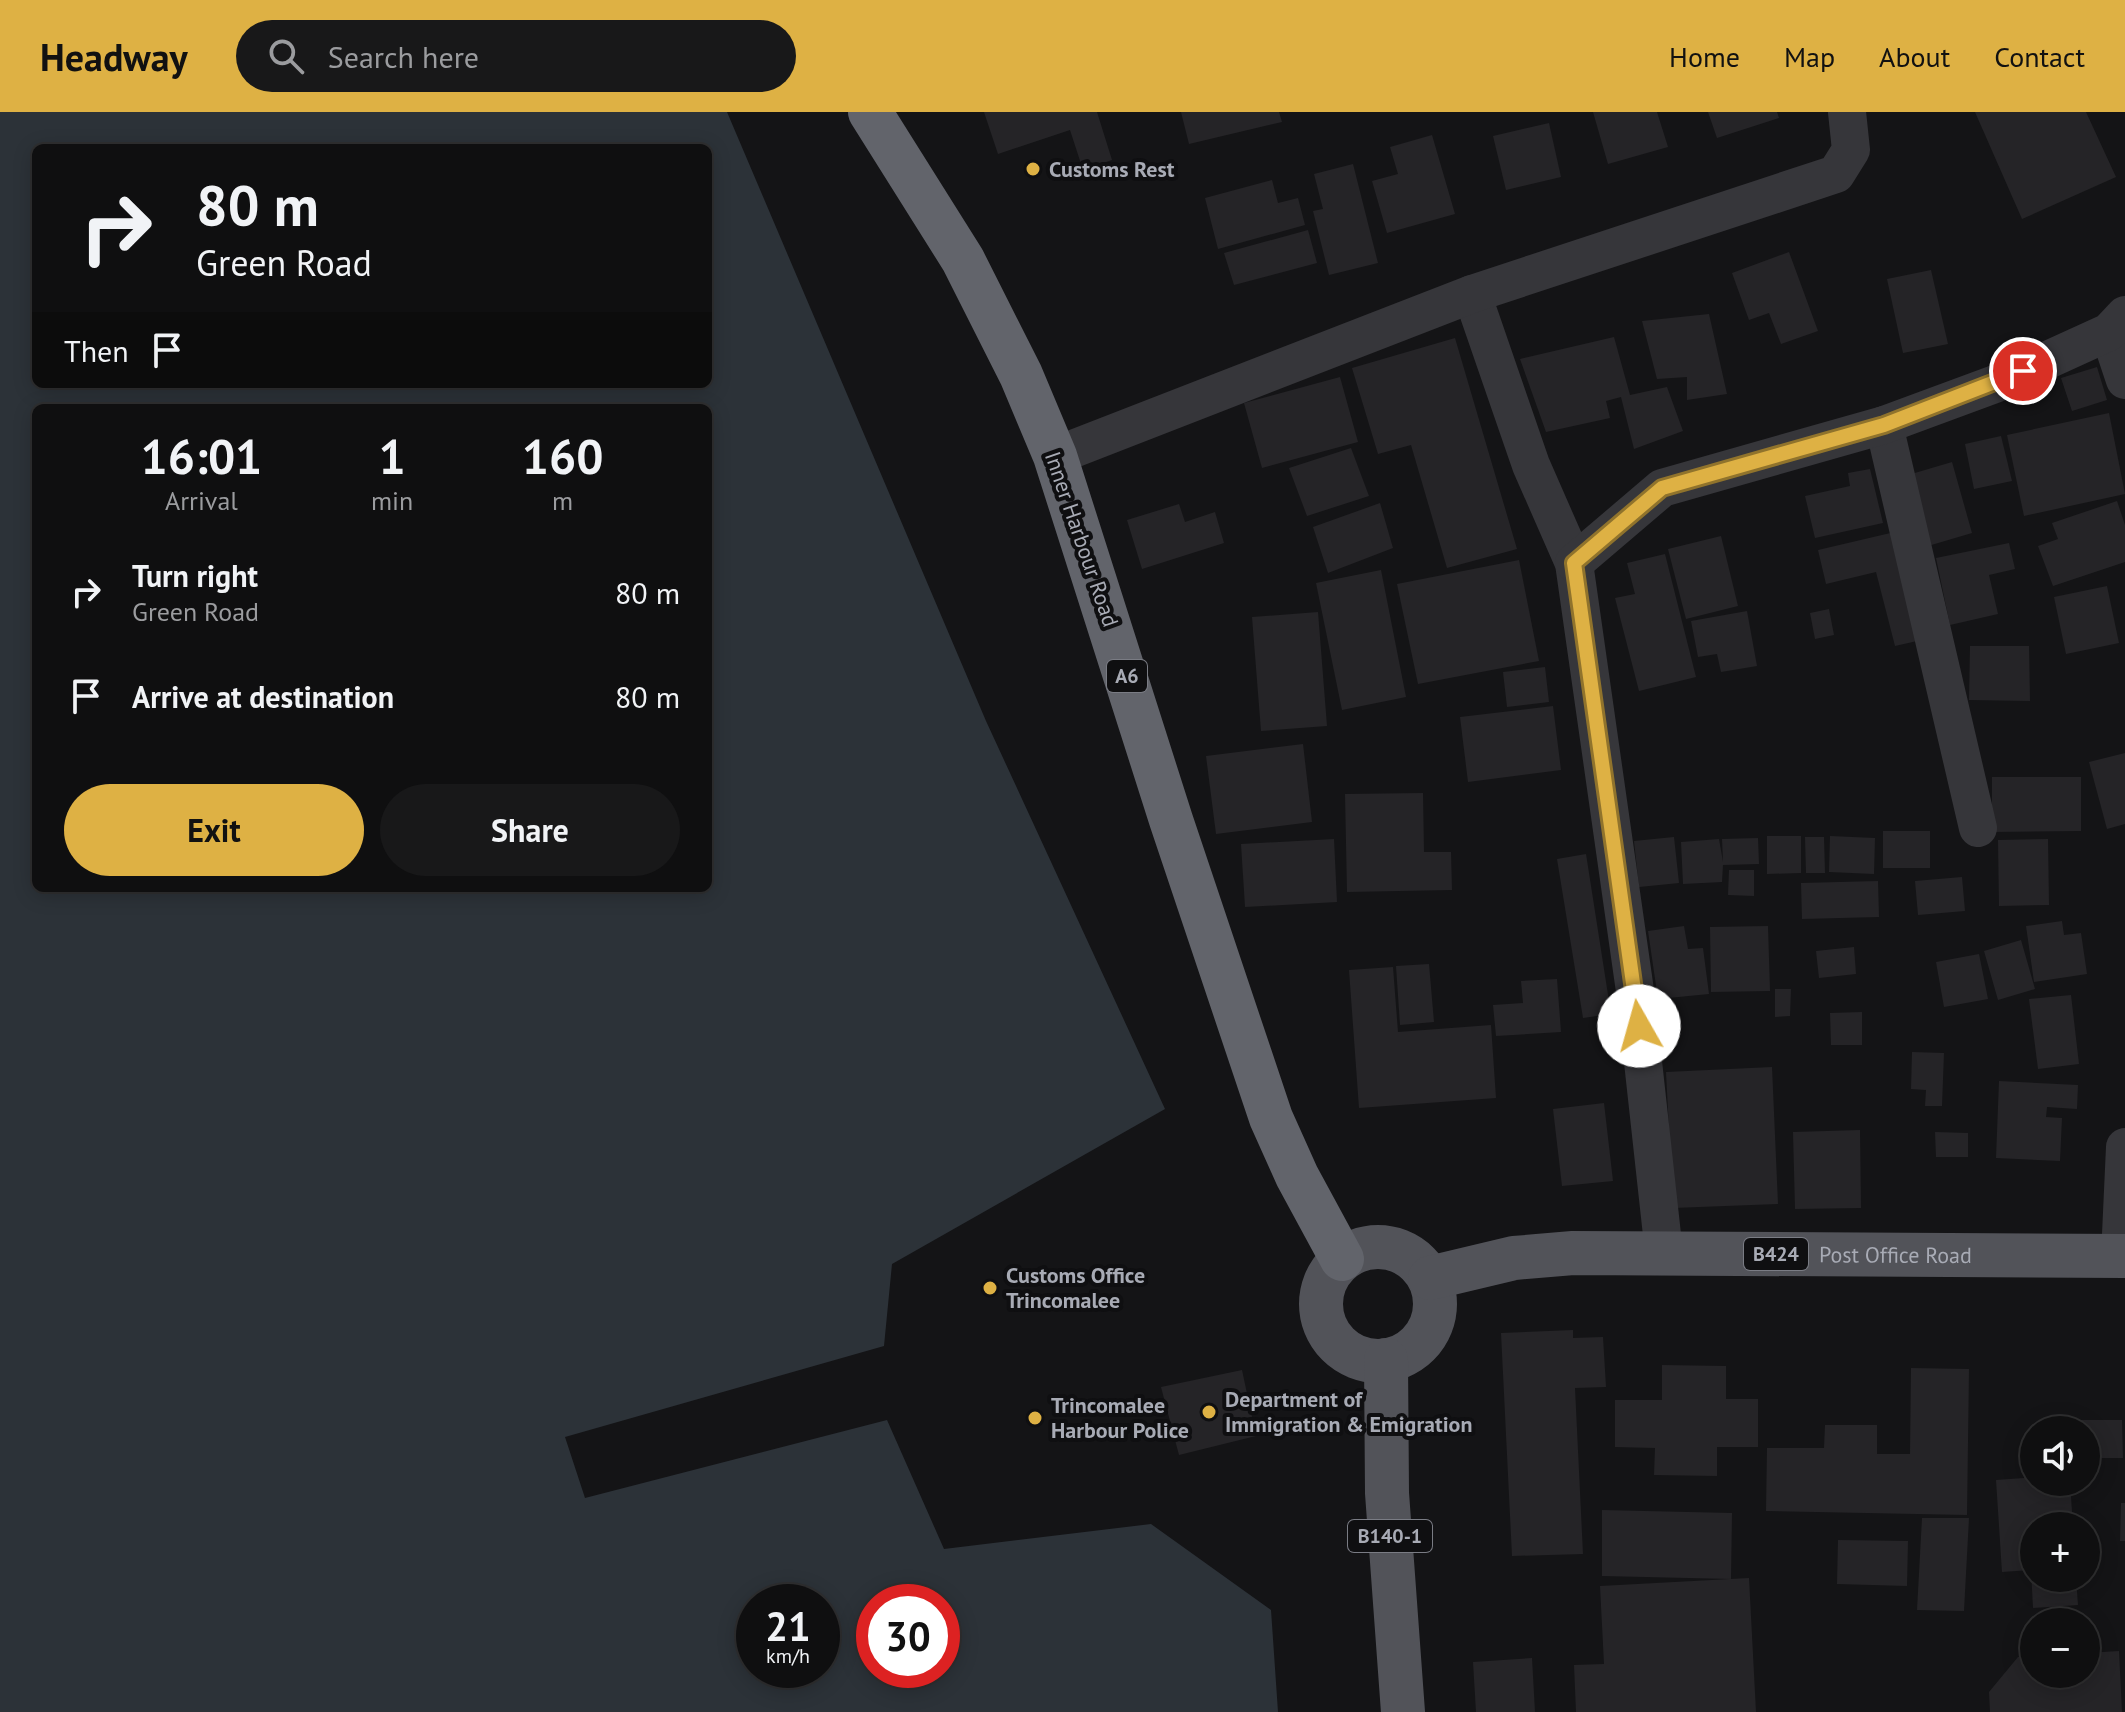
<!DOCTYPE html>
<html lang="en">
<head>
<meta charset="utf-8">
<style>
	body { margin:0; font-family:"PT Sans",sans-serif; background:#181819; color:#f1f3f6; height:100vh; display:flex; flex-direction:column; font-size:30px; white-space:nowrap }
	* { box-sizing:border-box; margin:0 }
	p { font-size:26px; color:#9b9c9f }
	.icon { flex:none; width:44px; height:44px; fill:none; stroke:currentColor; stroke-width:2; stroke-linecap:round; stroke-linejoin:round }
	.map { position:relative; flex:1; overflow:hidden }
	.panel { position:absolute; left:32px; top:292px; width:680px; height:488px; display:flex; flex-direction:column; background:#0f0f10; border-radius:12px; box-shadow:0 4px 20px #0003,0 0 0 2px #2f2f30 }
	.panel>* { flex:none }
	.banner { position:absolute; left:32px; top:32px; width:680px; height:244px; border-radius:12px; box-shadow:0 4px 20px #0003,0 0 0 2px #2f2f30; background:#0f0f10; color:#f1f3f6; overflow:hidden }
	.controls { position:absolute; left:2020px; top:1304px; display:grid; gap:16px }
	.controls a { display:grid; place-items:center; width:80px; height:80px; border-radius:50%; background:#0f0f10; box-shadow:0 4px 20px #0003,0 0 0 2px #2f2f30; font-size:40px }
	.speed { position:absolute; left:736px; top:1472px; display:flex; gap:16px; font-size:40px; font-weight:700; text-align:center }
	.speed>* { display:grid; place-content:center; width:104px; height:104px; border-radius:50%; background:#0f0f10; box-shadow:0 4px 20px #0003,0 0 0 2px #2f2f30; line-height:1 }
	.speed small { font-size:20px; font-weight:400 }
	.speed .limit { border:12px solid #d22; background:#fff; color:#111 }
	.pin { position:absolute; display:grid; place-items:center; width:68px; height:68px; color:#fff; margin:-34px; border:4px solid #fff; border-radius:50%; box-shadow:0 2px 8px #0007 }
	.me { position:absolute; width:88px; margin:-44px; rotate:353deg; stroke-linejoin:round; filter:drop-shadow(0 0 6px #0008) }
	.turn { display:flex; align-items:center; gap:28px; height:168px; padding:0 32px; font-size:36px }
	.turn .icon { width:104px; height:104px; stroke-width:2.5 }
	.turn b { display:block; font-size:56px; line-height:68px }
	.then { display:flex; align-items:center; height:76px; padding:0 32px; background:#0003; gap:16px; font-size:30px }
	.eta { display:flex; justify-content:space-evenly; align-items:center; height:136px; text-align:center }
	.eta b { font-size:48px; font-weight:600; line-height:56px }
	.primary-button { display:flex; gap:16px; margin-top:auto; padding:16px 32px }
	.primary-button a { flex:1; height:92px; border-radius:48px; background:#deb144; color:#111; font-size:32px; font-weight:600; line-height:92px; text-align:center }
	.primary-button a+a { background:#181819; color:#f1f3f6 }
	ul { padding:0; list-style:none }
	li { display:flex; align-items:center; gap:24px; height:104px; padding:0 32px }
	li div { flex:1 }
	li b { display:block; font-size:30px }
	li em { font-style:normal }
	header { display:flex; align-items:center; gap:48px; box-sizing:border-box; height:112px; padding:0 40px; background:#deb144; color:#111 }
	header strong { font-size:38px }
	nav { display:flex; gap:44px; margin-inline-start:auto; font-size:28px }
	.search { width:560px; height:72px; background:#181819; display:flex; align-items:center; gap:20px; box-sizing:border-box; padding:0 28px; border-radius:44px; color:#9b9c9f; font-size:30px }
	.map>svg:first-child { display:block }
	.water { fill:#2c3238; fill-rule:evenodd }
	.building { fill:#252427 }
	.lines { fill:none; stroke-linecap:round; stroke-linejoin:round }
	.street { stroke:#36363a; stroke-width:38 }
	.primary { stroke:#525359; stroke-width:44 }
	.highway { stroke:#62646b; stroke-width:44 }
	.route-casing { stroke:#90732c; stroke-width:20 }
	.route { stroke:#deb144; stroke-width:14 }
	.poi-dot { fill:#deb144; stroke:#0f0f11; stroke-width:3 }
	.labels { text-anchor:middle; stroke-width:8; stroke-linejoin:round; paint-order:stroke }
	.shield { fill:#0f0f11; stroke:#7a7c84; stroke-width:2 }
	.shield-label { font-size:20px; font-weight:bold; fill:#a8abb5 }
	.poi-label { font-size:22px; font-weight:bold; fill:#a8abb5; stroke:#0f0f11; text-anchor:start }
	.street-label { font-size:22px; fill:#a8abb5; stroke:#0f0f11 }
</style>
</head>
<body>
<header>
<strong>Headway</strong>
<div class="search"><svg class="icon" aria-label="search" viewBox="0 0 24 24"><circle cx="10" cy="10" r="6"/><path d="M15 15l6 6"/></svg>Search here</div>
<nav><a>Home</a><a>Map</a><a>About</a><a>Contact</a></nav>
</header>
<div class="map">
<svg width="2125" height="1600" viewBox="0 0 2125 1600">
	<rect width="100%" height="100%" fill="#141416"/>
	<path class="water" d="M0,0H727L986,609L1165,997L892,1152L884,1234L565,1325L585,1386L887,1308L944,1437L1151,1412L1271,1498L1278,1600H0ZM36,36H708V272H36ZM36,296H708V776H36ZM754,1490H822V1558H754ZM874,1490H942V1558H874Z"/>
	<g class="building">
		<polygon points="984,0 1097,0 1112,48 1083,58 1070,18 998,42"/>
		<polygon points="1181,0 1279,0 1282,10 1189,32"/>
		<polygon points="1593,0 1657,0 1668,35 1608,52"/>
		<polygon points="1708,0 1777,0 1779,6 1717,26"/>
		<polygon points="1975,0 2086,0 2116,65 2022,107"/>
		<polygon points="1549,11 1561,65 1506,78 1493,24"/>
		<polygon points="1432,23 1455,102 1387,121 1372,69 1398,62 1390,35"/>
		<polygon points="1353,52 1378,151 1329,163 1313,99 1323,97 1314,62"/>
		<polygon points="1272,68 1278,91 1298,86 1305,113 1218,137 1205,86"/>
		<polygon points="1308,118 1317,151 1234,173 1224,141"/>
		<polygon points="1789,140 1818,219 1781,232 1769,201 1749,208 1732,161"/>
		<polygon points="1931,158 1948,232 1903,241 1887,167"/>
		<polygon points="1709,202 1727,282 1687,288 1687,265 1657,267 1642,209"/>
		<polygon points="1614,225 1630,283 1667,275 1683,319 1634,337 1621,285 1606,289 1610,306 1546,320 1520,247"/>
		<polygon points="1455,226 1517,437 1447,456 1411,333 1378,342 1352,256"/>
		<polygon points="2097,255 2107,288 2072,299 2061,266"/>
		<polygon points="1340,265 1358,330 1262,356 1244,291"/>
		<polygon points="2109,301 2125,382 2024,404 2007,323"/>
		<polygon points="2001,324 2012,369 1974,377 1965,332"/>
		<polygon points="1351,336 1369,384 1307,404 1289,356"/>
		<polygon points="1952,350 1972,421 1928,434 1908,363"/>
		<polygon points="1870,357 1883,411 1815,426 1805,384 1850,374 1848,361"/>
		<polygon points="2117,389 2125,413 2125,450 2053,474 2038,434 2058,427 2052,411"/>
		<polygon points="1380,391 1393,436 1328,461 1313,415"/>
		<polygon points="1179,392 1185,410 1215,400 1224,431 1142,457 1127,408"/>
		<polygon points="1899,419 1926,527 1895,534 1876,460 1826,472 1818,438"/>
		<polygon points="1721,424 1738,494 1686,507 1668,437"/>
		<polygon points="2009,431 2015,457 1989,463 1998,502 1950,513 1936,446"/>
		<polygon points="1665,442 1696,565 1639,579 1615,486 1635,482 1627,451"/>
		<polygon points="1519,448 1539,549 1418,572 1397,472"/>
		<polygon points="1381,458 1406,585 1342,598 1316,471"/>
		<polygon points="2107,474 2119,531 2066,542 2054,485"/>
		<polygon points="1829,497 1834,523 1815,527 1810,501"/>
		<polygon points="1747,499 1757,554 1721,560 1717,542 1698,545 1691,509"/>
		<polygon points="1318,500 1327,614 1261,619 1252,505"/>
		<polygon points="1970,534 2029,534 2030,589 1969,588"/>
		<polygon points="1545,555 1549,590 1507,595 1503,560"/>
		<polygon points="1553,594 1561,658 1468,670 1460,605"/>
		<polygon points="1303,632 1312,710 1216,722 1206,644"/>
		<polygon points="2125,641 2125,712 2107,717 2089,650"/>
		<polygon points="1992,665 2081,665 2081,719 1992,720"/>
		<polygon points="1423,681 1424,740 1451,740 1452,778 1347,780 1345,682"/>
		<rect x="1883" y="719" width="47" height="37"/>
		<polygon points="1767,724 1801,724 1801,761 1767,762"/>
		<polygon points="1830,724 1875,726 1874,762 1829,760"/>
		<polygon points="1674,725 1679,771 1639,775 1634,729"/>
		<polygon points="1805,725 1824,725 1825,761 1806,761"/>
		<polygon points="1758,726 1759,752 1723,753 1722,770 1683,772 1681,730 1719,727 1723,750 1722,727"/>
		<polygon points="1334,727 1337,790 1245,795 1241,732"/>
		<polygon points="2048,727 2049,793 1999,794 1998,728"/>
		<polygon points="1586,742 1611,902 1583,906 1557,747"/>
		<polygon points="1729,758 1754,758 1754,784 1728,783"/>
		<polygon points="1962,765 1965,799 1918,803 1915,769"/>
		<polygon points="1878,769 1879,805 1802,807 1801,771"/>
		<polygon points="2062,809 2064,823 2081,821 2087,862 2034,870 2026,814"/>
		<polygon points="1684,814 1688,837 1703,836 1709,882 1658,887 1648,819"/>
		<polygon points="1768,814 1770,879 1711,880 1710,815"/>
		<polygon points="2021,828 2035,877 1998,888 1984,839"/>
		<polygon points="1854,835 1856,862 1819,866 1816,839"/>
		<polygon points="1979,842 1988,887 1944,895 1936,850"/>
		<polygon points="1429,852 1434,910 1400,913 1396,854"/>
		<polygon points="1393,855 1398,920 1491,913 1496,986 1359,996 1349,858"/>
		<polygon points="1557,867 1561,920 1496,924 1493,893 1523,891 1521,869"/>
		<polygon points="1775,877 1791,877 1790,904 1775,905"/>
		<polygon points="2071,883 2079,952 2038,957 2029,887"/>
		<polygon points="1862,900 1862,933 1831,933 1830,901"/>
		<polygon points="1912,940 1944,941 1942,994 1925,994 1926,978 1911,977"/>
		<polygon points="1772,955 1778,1092 1673,1096 1666,960"/>
		<polygon points="1999,969 2078,973 2077,997 2047,995 2046,1005 2062,1006 2060,1049 1996,1046"/>
		<polygon points="1604,991 1613,1069 1562,1074 1553,997"/>
		<polygon points="1860,1018 1861,1096 1795,1097 1793,1020"/>
		<polygon points="1935,1020 1968,1021 1968,1045 1936,1045"/>
		<polygon points="1573,1218 1573,1226 1603,1225 1606,1275 1575,1276 1583,1442 1512,1444 1501,1221"/>
		<polygon points="1662,1253 1726,1254 1726,1287 1758,1287 1758,1335 1717,1335 1717,1364 1654,1363 1655,1336 1615,1335 1615,1288 1662,1288"/>
		<polygon points="1911,1256 1969,1257 1967,1403 1766,1399 1767,1336 1824,1336 1825,1313 1877,1313 1877,1342 1910,1342"/>
		<polygon points="1242,1258 1256,1324 1179,1343 1161,1275"/>
		<polygon points="2077,1308 2122,1308 2123,1346 2086,1346 2086,1318 2078,1318"/>
		<polygon points="2023,1343 2034,1343 2034,1370 2070,1370 2073,1414 2034,1414 2034,1466 2076,1466 2078,1493 2033,1496 2031,1458 2002,1460 1996,1368 2024,1366"/>
		<polygon points="2121,1391 2125,1391 2125,1429 2120,1429"/>
		<polygon points="1602,1398 1732,1401 1731,1467 1602,1464"/>
		<polygon points="1922,1406 1969,1406 1964,1499 1917,1498"/>
		<polygon points="1838,1428 1908,1429 1907,1474 1837,1472"/>
		<polygon points="1749,1466 1756,1600 1576,1600 1574,1553 1604,1552 1600,1474"/>
		<polygon points="2119,1539 2122,1600 1990,1600 1989,1580 2018,1545 2034,1544 2034,1562 2086,1562 2086,1541"/>
		<polygon points="1532,1546 1535,1600 1476,1600 1473,1550"/>
	</g>
	<g class="lines">
		<g class="street">
			<polyline points="1472,182 1531,353 1574,451 1636,886 1664,1141"/>
			<polyline points="2109,220 2125,268"/>
			<polyline points="1884,313 1978,716"/>
			<polyline points="1055,344 1472,182 1836,62 1851,38 1847,0"/>
			<polyline points="1574,451 1662,376 1884,313 1995,272 2109,220 2125,203"/>
			<polyline points="2120,1144 2125,1035"/>
		</g>
		<g class="primary">
			<circle cx="1378" cy="1192" r="57"/>
			<path id="s1" d="M1430,1166L1514,1146L1573,1141L2125,1144"/>
			<polyline points="1386,1248 1387,1381 1403,1600"/>
		</g>
		<polyline class="highway" points="870,0 963,148 1021,263 1055,344 1171,708 1271,1006 1297,1064 1342,1147"/>
	</g>
	<g class="lines">
		<defs>
			<polyline id="route" points="1639,914 1574,451 1662,376 1884,313 2023,259"/>
		</defs>
		<use href="#route" class="route-casing"/>
		<use href="#route" class="route"/>
	</g>
	<g class="poi-dot">
		<circle cx="1033" cy="57" r="8"/>
		<circle cx="990" cy="1176" r="8"/>
		<circle cx="1209" cy="1300" r="8"/>
		<circle cx="1035" cy="1306" r="8"/>
	</g>
	<g class="labels">
		<g class="shield">
			<rect x="1107" y="548" width="40" height="32" rx="6"/>
			<rect x="1744" y="1126" width="64" height="32" rx="6"/>
			<rect x="1348" y="1408" width="84" height="32" rx="6"/>
		</g>
		<g class="shield-label">
			<text x="1127" y="571">A6</text>
			<text x="1776" y="1149">B424</text>
			<text x="1390" y="1431">B140-1</text>
		</g>
		<g class="poi-label">
			<text x="1049" y="65">Customs Rest</text>
			<text x="1006" y="1171">Customs Office<tspan x="1006" dy="25">Trincomalee</tspan></text>
			<text x="1225" y="1295">Department of<tspan x="1225" dy="25">Immigration &amp; Emigration</tspan></text>
			<text x="1051" y="1301">Trincomalee<tspan x="1051" dy="25">Harbour Police</tspan></text>
		</g>
		<g class="street-label">
			<text transform="translate(1082 427) rotate(71)" y="8">Inner Harbour Road</text>
			<text dy="8" stroke="none"><textPath href="#s1" startOffset="468">Post Office Road</textPath></text>
		</g>
	</g>
</svg>
<div class="controls">
<a><svg class="icon" aria-label="sound" viewBox="0 0 24 24"><path d="M4 9h4l5-4v14l-5-4H4zM17 9q2 3 0 6"/></svg></a>
<a>+</a>
<a>−</a>
</div>
<div class="speed"><div>21<small>km/h</small></div><div class="limit">30</div></div>
<div class="pin" style="left:2023px;top:259px;background:#d93025"><svg class="icon" aria-label="arrive" viewBox="0 0 24 24"><path d="M6 21V4h12l-3 4 3 4H6"/></svg></div>
<svg class="me" style="left:1639px;top:914px" viewBox="-20 -20 40 40"><circle r="19" fill="#fff"/><path d="M0-13L10 11 0 6-10 11z" fill="#deb144"/></svg>
<div class="banner">
<div class="turn"><svg class="icon" aria-label="right" viewBox="0 0 24 24"><path d="M7 20v-9h11M14 6l5 5-5 5"/></svg><div><b>80 m</b>Green Road</div></div>
<div class="then">Then<svg class="icon" aria-label="arrive" viewBox="0 0 24 24"><path d="M6 21V4h12l-3 4 3 4H6"/></svg></div>
</div>
<section class="panel">
<div class="eta">
<div><b>16:01</b><p>Arrival</p></div>
<div><b>1</b><p>min</p></div>
<div><b>160</b><p>m</p></div>
</div>
<ul>
<li><svg class="icon" aria-label="right" viewBox="0 0 24 24"><path d="M7 20v-9h11M14 6l5 5-5 5"/></svg><div><b>Turn right</b><p>Green Road</p></div><em>80 m</em></li>
<li><svg class="icon" aria-label="arrive" viewBox="0 0 24 24"><path d="M6 21V4h12l-3 4 3 4H6"/></svg><div><b>Arrive at destination</b></div><em>80 m</em></li>
</ul>
<div class="primary-button"><a>Exit</a><a>Share</a></div>
</section>
</div>
</body>
</html>
